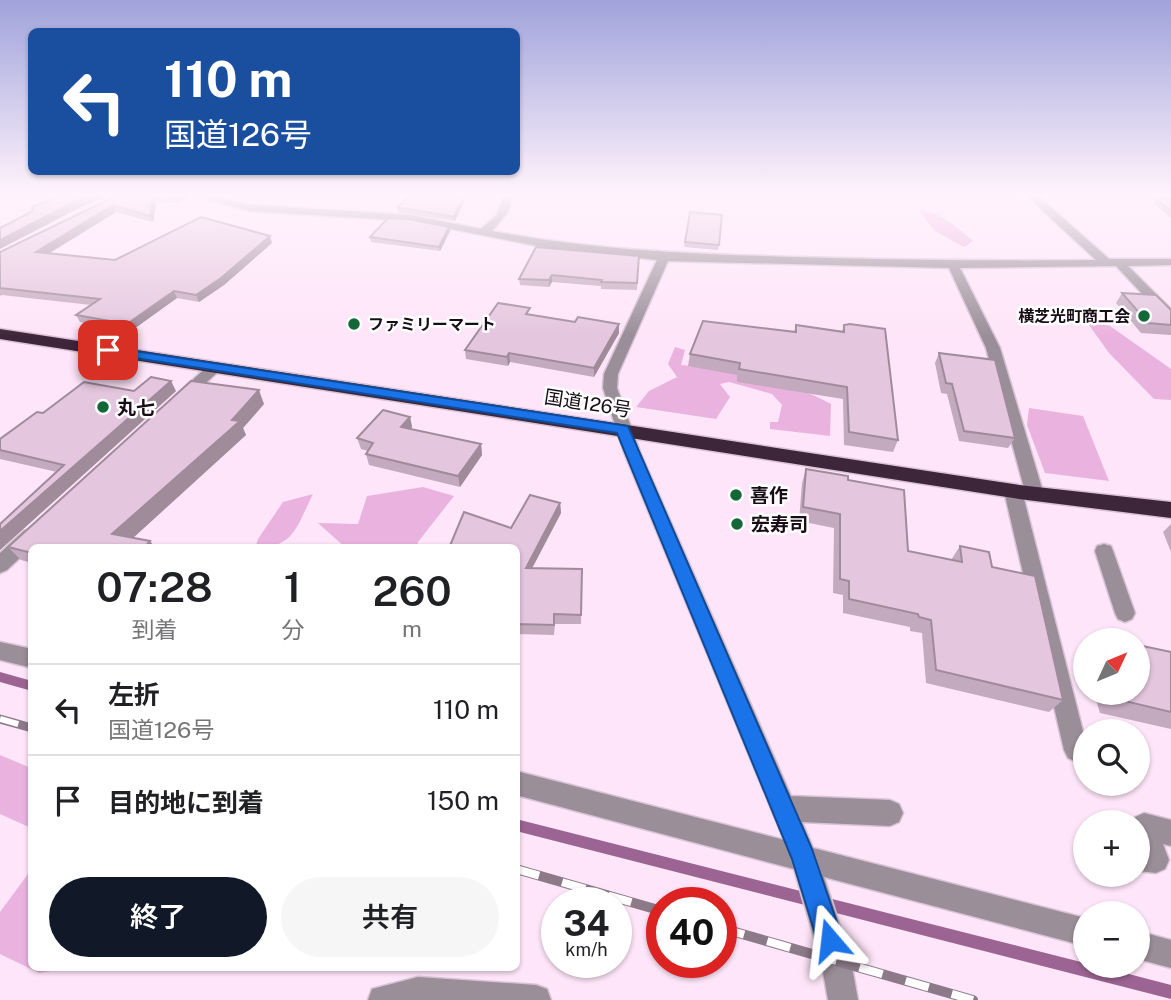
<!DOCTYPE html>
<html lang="ja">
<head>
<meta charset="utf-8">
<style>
	body { margin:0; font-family:"Public Sans","Noto Sans JP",sans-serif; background:#f6f6f6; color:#202124; height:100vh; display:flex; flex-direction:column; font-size:26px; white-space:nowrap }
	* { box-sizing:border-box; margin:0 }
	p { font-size:23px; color:#757577 }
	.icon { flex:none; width:38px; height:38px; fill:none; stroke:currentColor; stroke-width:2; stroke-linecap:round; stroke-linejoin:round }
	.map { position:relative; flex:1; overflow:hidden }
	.drawer { position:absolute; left:28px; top:544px; width:492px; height:427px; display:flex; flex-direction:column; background:#fff; border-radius:10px; box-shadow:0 2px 5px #0004 }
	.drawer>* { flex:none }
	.top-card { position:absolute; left:28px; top:28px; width:492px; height:147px; border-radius:10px; box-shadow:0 2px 5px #0004; background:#1a4fa0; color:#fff; overflow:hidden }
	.needle { width:46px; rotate:46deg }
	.tools { position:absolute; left:1073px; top:628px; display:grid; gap:14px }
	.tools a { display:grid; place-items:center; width:77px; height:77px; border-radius:50%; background:#fff; box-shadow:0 2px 5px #0004; font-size:35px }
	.speed { position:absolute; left:541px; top:887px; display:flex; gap:14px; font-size:35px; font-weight:700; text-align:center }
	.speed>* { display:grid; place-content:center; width:91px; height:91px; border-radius:50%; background:#fff; box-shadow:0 2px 5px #0004; line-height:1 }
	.speed small { font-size:18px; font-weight:400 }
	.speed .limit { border:10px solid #d22; background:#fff; color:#111 }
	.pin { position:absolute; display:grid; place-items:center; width:60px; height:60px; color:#fff; margin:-30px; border-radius:14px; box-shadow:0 4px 10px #0006 }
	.me { position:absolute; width:77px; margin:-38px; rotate:343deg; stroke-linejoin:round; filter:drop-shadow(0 0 5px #0008) }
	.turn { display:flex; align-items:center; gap:24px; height:147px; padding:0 21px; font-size:32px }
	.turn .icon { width:91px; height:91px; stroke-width:2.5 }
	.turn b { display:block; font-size:49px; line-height:60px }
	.eta { display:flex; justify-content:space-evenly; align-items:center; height:119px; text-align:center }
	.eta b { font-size:42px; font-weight:600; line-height:49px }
	.cta { display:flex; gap:14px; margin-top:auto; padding:14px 21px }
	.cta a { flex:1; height:80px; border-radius:42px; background:#111827; color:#fff; font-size:28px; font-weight:600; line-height:80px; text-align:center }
	.cta a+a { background:#f6f6f6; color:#202124 }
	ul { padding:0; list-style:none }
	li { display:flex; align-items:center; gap:21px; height:91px; padding:0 21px; border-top:2px solid #e0e0e0 }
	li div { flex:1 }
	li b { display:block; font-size:26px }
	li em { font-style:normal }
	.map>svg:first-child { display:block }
	.green { fill:#eab3df }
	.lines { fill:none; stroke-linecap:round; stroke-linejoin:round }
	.stream { fill:#9c6492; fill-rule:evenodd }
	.minor-casing { stroke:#d9c2d5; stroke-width:3 }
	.highway-casing { stroke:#d9c2d5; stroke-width:3 }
	.minor { fill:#9a8e98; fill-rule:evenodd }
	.highway { fill:#3d2639; fill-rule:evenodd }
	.rail-far1-casing { stroke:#8c7a88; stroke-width:9 }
	.rail-casing { stroke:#8c7a88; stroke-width:10 }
	.rail-far1 { stroke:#fff; stroke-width:6; stroke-dasharray:19; stroke-linecap:butt }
	.rail { stroke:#fff; stroke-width:8; stroke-dasharray:24; stroke-linecap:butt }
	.wall { fill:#c4aabf }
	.shaded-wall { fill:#a08b9b }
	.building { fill:#e4c6de; stroke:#a08b9b; stroke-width:2 }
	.route { fill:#1a73e8; stroke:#114b97; stroke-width:2 }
	.poi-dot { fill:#146838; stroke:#fff; stroke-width:2.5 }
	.labels { text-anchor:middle; stroke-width:5; stroke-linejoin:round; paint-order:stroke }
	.far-poi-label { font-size:16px; font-weight:bold; fill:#180d16; stroke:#fff; text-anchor:end }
	.street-label { font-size:19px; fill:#180d16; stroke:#fff }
	.poi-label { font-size:19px; font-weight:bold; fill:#180d16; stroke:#fff; text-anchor:start }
</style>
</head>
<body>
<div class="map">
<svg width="1171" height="1000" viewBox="0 0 1171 1000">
	<rect width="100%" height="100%" fill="#fee5f9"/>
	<g class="green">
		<path d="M918,210C939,210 958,228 973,241L964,247L935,231Z"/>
		<polygon points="1084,318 1110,326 1171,369 1171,400 1154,399 1109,353"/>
		<path d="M675,347L685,350L681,365C736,370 781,377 831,404L830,436L770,429V422H778L782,405L772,394L729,382L720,384L730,397L716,419L636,407L649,391L677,377L668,364Z"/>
		<polygon points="1029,408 1083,416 1109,481 1045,473 1027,425"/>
		<polygon points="423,487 454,496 418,542 417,548 346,548 318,523 358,524 367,496"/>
		<path d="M313,494C297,525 295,548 255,548L258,539L283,502Z"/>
		<polygon points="0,755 31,768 31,828 0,814"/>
		<polygon points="31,870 32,968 68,968 39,973 0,954 0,912"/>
	</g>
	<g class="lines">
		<g class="stream">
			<polygon points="0,672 32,681 32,691 0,682"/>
			<polygon points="516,819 1085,963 1085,966 1098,966 1171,985 1171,999 516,831"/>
		</g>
		<defs>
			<g id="minor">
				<path d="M198,196H214L249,205L410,215L481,229L497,215L503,196H513L508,212L492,231C592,250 692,254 793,257C894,260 995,261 1096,260L1027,196H1038L1109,259H1171V265L1128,266L1171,309V320L1166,319L1116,266L960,268L1000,348L1044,495L1035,501L1026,495L986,348L949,268L668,261L618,374L617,388L640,452L791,796L890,800L899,804L903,813L899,822L890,826L802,822L813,848L1085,918V946L824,877L851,961L858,1000H828L821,961L794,869L516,795V771L784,840L624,452L603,388L604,374L657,260L543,247L410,221L249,211Z"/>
				<polygon points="1162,196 1171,196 1171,201"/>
				<polygon points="215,363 222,367 220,370 185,402 175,402 173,399 175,396 210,364"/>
				<polygon points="1013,485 1022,491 1085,739 1085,757 1076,762 1068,758 1064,750 1004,491"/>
				<polygon points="31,529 38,531 40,536 38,541 7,570 0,573 0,553 24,531"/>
				<polygon points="1104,544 1111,546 1113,551 1135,613 1132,619 1125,622 1118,619 1115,613 1095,551 1097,546"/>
				<polygon points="0,642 32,649 32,668 0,660"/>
				<polygon points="1144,813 1171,820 1171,846 1163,844 1169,860 1165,869 1156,873 1138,871 1138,822 1133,822 1135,817"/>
				<polygon points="1138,931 1171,940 1171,968 1138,959"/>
				<polygon points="418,977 536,985 547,989 551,1000 368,1000 372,989"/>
			</g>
			<polygon id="highway" points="0,329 1019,485 1171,502 1171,518 1019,499 0,339"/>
		</defs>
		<use href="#minor" class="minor-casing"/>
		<use href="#highway" class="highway-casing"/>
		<use href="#minor" class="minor"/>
		<use href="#highway" class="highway"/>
		<defs>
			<polyline id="rail-far1" points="0,719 32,728"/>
			<g id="rail">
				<polyline points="516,869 662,911"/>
				<polyline points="721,928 973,1000"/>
			</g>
		</defs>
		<use href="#rail-far1" class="rail-far1-casing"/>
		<use href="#rail" class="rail-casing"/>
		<use href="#rail-far1" class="rail-far1"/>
		<use href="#rail" class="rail"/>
	</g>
	<g class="wall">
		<polygon points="116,196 190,196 176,203 156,202 153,222 116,212 49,253 115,260 272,243 224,285 199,302 177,298 131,331 80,322 76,315 91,305 2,295 0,296 0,252"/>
		<polygon points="1155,198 1171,199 1171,218 1153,203"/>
		<polygon points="465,200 455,221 398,212 398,207"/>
		<polygon points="690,212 722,215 718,250 684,247"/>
		<polygon points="449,227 450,231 440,251 371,242 370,237"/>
		<polygon points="639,256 637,290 601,289 601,286 552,282 549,287 520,285 519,279"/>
		<polygon points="1122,293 1171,310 1171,335 1141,333 1116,303"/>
		<polygon points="530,314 619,333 594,377 510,362 508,366 466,359 465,350"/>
		<polygon points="796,325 842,331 844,325 898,440 893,452 844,445 843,399 737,382 737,375 688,366 690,354 794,332"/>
		<polygon points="939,353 1015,438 1008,448 959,441 947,394 941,393 935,363"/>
		<polygon points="134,391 176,391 0,550 0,524 57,472 0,459 0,439 43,413"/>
		<polygon points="264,404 243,428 246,435 133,538 150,541 155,548 32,548 32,563 21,560 8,547"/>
		<polygon points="410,417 412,427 411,429 481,444 482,455 460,487 369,465 366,454 368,451 361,449 357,438"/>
		<polygon points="806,469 848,480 908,551 951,560 960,546 992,567 1063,700 1049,712 926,683 922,633 910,631 910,627 843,613 843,595 833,593 834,528 799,521 802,483"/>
		<polygon points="560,503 561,513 532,568 582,579 581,624 555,624 554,635 516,634 516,548 511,528"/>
		<polygon points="1171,524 1171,552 1163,532"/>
		<polygon points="1171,652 1171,729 1100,713 1094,693 1138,693"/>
	</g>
	<g class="shaded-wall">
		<polygon points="89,196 108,196 79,208 0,249 0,240 76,201"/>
		<polygon points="153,196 156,202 153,222 150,216"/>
		<polygon points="173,196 190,196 176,203"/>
		<polygon points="464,196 465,200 455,221 454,217"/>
		<polygon points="113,205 116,212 40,259 36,252"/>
		<polygon points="449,227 450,231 440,251 439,247"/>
		<polygon points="270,236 272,243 224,285 199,302 196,295"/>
		<polygon points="552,275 552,282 549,287 549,280"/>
		<polygon points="174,291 177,298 131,331 127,324"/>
		<polygon points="619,324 619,333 594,377 594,368"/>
		<polygon points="509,353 510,362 508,366 507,357"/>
		<polygon points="171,381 176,391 0,550 0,531"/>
		<polygon points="259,390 264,404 243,428 246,435 123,547 112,534 232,420"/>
		<polygon points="410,417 412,427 403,438 401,427"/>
		<polygon points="481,444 482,455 460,487 458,476"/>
		<polygon points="560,503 561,513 527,578 526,568"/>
		<polygon points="150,541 155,548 144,548"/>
	</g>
	<g class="building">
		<polygon points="60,196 89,196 76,201 0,240 0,228 33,211 32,207"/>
		<polygon points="116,196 153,196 150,216 113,205 36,252 115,260 201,217 270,236 221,278 196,295 174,291 127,324 76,315 100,299 0,288 0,252"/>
		<polygon points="408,196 464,196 454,217 398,207"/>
		<polygon points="1155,198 1171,199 1171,211"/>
		<polygon points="690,212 722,215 719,245 685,242"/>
		<polygon points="388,218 409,219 449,227 439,247 370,237"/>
		<polygon points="536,247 639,256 637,283 601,282 602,280 552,275 549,280 519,279"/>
		<polygon points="1122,293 1156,295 1171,310 1171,325 1148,323"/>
		<polygon points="498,303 530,308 526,314 575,322 578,317 619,324 594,368 509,353 507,357 465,350"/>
		<polygon points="703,321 796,332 796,325 844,332 844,325 850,324 885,329 898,440 849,432 847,387 739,369 740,363 690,354"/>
		<polygon points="939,353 995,360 1015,438 964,431 952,384 946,383"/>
		<polygon points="151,377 171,381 0,531 0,524 64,465 0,450 0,439 37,412 43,413 84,382 134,391"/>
		<polygon points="191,381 259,390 232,420 240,421 112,534 150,541 144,548 32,548 32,553 8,547"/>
		<polygon points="383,410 410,417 401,427 481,444 458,476 366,454 373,443 357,438"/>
		<polygon points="806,469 848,476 848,480 904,490 908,551 962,562 960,546 989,552 992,567 1035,576 1063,700 936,670 931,620 919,617 918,614 849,599 849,581 840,579 840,514 803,507"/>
		<polygon points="530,495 560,503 526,568 582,569 581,615 554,614 554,625 516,624 516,548 449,548 464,512 511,528"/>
		<polygon points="1097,636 1117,640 1098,640"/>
		<polygon points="1138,645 1171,652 1171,712 1116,699 1114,693 1138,693"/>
	</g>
	<linearGradient id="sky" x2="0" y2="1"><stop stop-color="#a0a3db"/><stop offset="0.58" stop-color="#fff3fc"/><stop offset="1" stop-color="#fff3fc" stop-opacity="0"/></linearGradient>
	<rect width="1171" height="336" fill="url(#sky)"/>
	<polygon class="route" points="108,347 628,426 812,849 843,940 839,950 830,953 820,950 792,859 617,433 103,353 101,350"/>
	<g class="poi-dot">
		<circle cx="1144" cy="316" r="7"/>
		<circle cx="354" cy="324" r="7"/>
		<circle cx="103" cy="407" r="7"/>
		<circle cx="736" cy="495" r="7"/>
		<circle cx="737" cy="524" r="7"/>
	</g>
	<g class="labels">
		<g class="far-poi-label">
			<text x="1130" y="322">横芝光町商工会</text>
			<text x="368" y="330" text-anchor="start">ファミリーマート</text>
		</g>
		<g class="street-label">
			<text transform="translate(588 403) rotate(9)" y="7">国道126号</text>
		</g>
		<g class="poi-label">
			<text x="117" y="414">丸七</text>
			<text x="750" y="502">喜作</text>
			<text x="751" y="531">宏寿司</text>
		</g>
	</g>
</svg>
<div class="tools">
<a><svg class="needle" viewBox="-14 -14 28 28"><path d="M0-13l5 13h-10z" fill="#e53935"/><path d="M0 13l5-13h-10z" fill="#757577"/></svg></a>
<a><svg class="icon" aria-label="search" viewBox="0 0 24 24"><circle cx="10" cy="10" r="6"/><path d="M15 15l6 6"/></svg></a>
<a>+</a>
<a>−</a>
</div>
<div class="speed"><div>34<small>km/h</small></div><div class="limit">40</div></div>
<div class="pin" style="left:108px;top:350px;background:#d93025"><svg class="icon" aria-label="arrive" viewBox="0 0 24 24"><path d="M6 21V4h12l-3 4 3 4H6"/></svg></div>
<svg class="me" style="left:830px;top:940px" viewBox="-20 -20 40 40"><path d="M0-17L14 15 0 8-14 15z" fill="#1a73e8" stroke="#fff" stroke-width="4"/></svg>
<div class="top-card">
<div class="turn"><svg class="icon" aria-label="left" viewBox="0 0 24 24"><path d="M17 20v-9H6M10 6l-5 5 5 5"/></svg><div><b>110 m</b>国道126号</div></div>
</div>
<section class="drawer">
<div class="eta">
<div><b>07:28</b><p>到着</p></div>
<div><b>1</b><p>分</p></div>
<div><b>260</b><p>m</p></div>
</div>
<ul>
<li><svg class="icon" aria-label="left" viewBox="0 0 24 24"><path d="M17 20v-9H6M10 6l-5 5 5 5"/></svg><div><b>左折</b><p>国道126号</p></div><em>110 m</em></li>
<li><svg class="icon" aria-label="arrive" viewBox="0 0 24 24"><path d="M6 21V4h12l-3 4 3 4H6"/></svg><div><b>目的地に到着</b></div><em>150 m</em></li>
</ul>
<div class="cta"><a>終了</a><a>共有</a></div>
</section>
</div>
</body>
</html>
